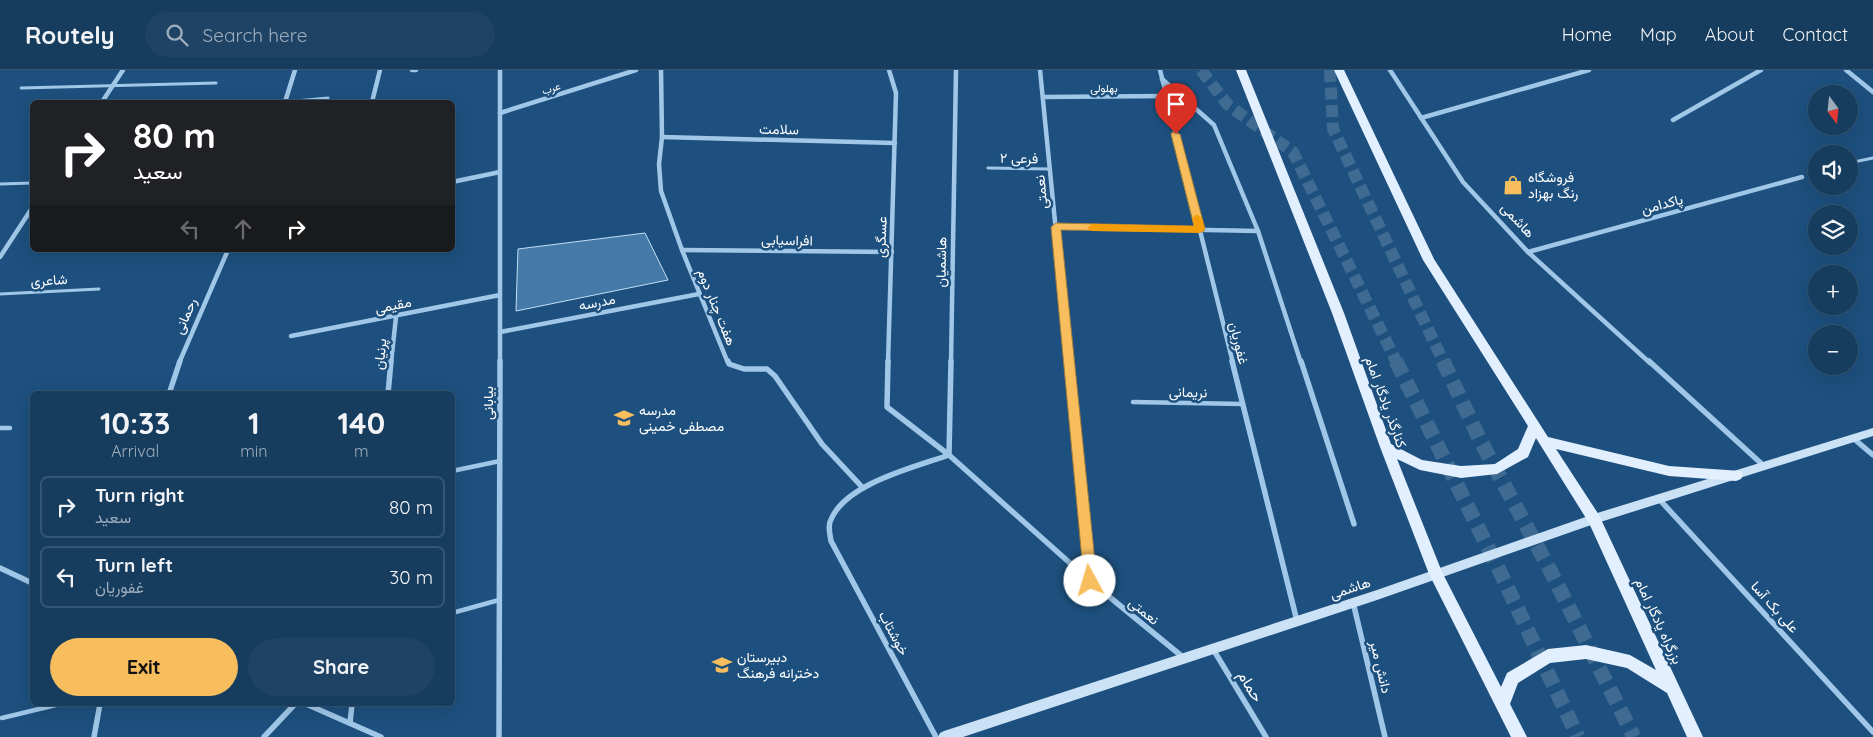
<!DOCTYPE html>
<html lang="en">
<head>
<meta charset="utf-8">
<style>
	body { margin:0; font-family:Quicksand,Vazirmatn,sans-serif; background:#1f4364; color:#f1f3f6; height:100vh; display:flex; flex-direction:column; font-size:19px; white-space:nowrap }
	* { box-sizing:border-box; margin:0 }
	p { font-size:16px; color:#9eadbc }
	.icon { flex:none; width:28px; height:28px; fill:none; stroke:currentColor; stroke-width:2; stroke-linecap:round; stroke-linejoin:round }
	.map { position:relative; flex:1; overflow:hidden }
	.details { position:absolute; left:30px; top:321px; width:425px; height:315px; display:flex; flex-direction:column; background:#163c5e; border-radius:8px; box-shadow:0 5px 20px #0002,0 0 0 1px #355673 }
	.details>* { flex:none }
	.top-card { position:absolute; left:30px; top:30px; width:425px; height:152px; border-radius:8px; box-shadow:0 5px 20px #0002,0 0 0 1px #355673; background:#202124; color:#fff; overflow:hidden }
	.needle { width:32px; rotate:165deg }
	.fabs { position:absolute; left:1808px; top:15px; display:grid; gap:10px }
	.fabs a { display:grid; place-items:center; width:50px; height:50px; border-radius:50%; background:#163c5e; box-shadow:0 5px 20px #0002,0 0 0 1px #355673; font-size:25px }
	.pin { position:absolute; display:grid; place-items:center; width:42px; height:42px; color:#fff; margin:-51px -21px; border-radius:50% 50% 50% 0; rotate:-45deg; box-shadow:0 0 5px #0007 }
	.pin .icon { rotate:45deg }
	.me { position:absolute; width:55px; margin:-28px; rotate:354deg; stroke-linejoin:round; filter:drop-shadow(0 0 4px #0008) }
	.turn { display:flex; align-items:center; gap:18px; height:105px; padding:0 20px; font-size:22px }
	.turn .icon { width:65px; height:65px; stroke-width:2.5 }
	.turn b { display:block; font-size:35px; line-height:42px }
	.lanes { display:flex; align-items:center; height:48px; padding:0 20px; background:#0003; justify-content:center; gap:25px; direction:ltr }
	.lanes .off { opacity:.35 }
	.eta { display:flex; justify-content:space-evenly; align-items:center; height:85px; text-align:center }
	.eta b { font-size:30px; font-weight:800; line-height:35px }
	.cta { display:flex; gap:10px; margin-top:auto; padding:10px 20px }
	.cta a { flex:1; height:58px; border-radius:30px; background:#f8be5e; color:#111; font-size:20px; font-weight:800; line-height:58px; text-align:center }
	.cta a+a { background:#1f4364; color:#f1f3f6 }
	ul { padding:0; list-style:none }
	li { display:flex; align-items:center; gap:15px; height:62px; margin:0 10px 8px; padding:0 10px; border:2px solid #355673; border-radius:8px }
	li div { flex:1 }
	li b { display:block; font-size:19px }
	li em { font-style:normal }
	header { display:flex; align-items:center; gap:30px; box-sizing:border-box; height:70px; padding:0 25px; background:#163c5e; border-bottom:1px solid #355673 }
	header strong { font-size:24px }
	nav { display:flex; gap:28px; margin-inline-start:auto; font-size:18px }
	.search { width:350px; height:45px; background:#1f4364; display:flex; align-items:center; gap:12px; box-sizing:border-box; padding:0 18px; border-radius:28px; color:#9eadbc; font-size:19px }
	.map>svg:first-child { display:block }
	.building { fill:#457aa8; stroke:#c4dff6 }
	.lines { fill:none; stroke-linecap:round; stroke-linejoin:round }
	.trunk-tunnel-far1 { stroke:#3f6a91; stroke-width:12; stroke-dasharray:12 5.5; stroke-linecap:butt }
	.trunk-tunnel { stroke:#3f6a91; stroke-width:15; stroke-dasharray:15 8; stroke-linecap:butt }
	.service-far1 { stroke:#a0c7e8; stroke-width:3 }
	.service { stroke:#a0c7e8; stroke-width:4.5 }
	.minor-far1 { stroke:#a0c7e8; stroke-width:4.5 }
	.minor { stroke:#a0c7e8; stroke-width:5.5 }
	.secondary { fill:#cae1f6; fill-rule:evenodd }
	.primary { fill:#e2effe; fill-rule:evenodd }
	.route { fill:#f8be5e; stroke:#a17c3d }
	.slow { fill:#f59e0b }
	.labels { text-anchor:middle; stroke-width:5; stroke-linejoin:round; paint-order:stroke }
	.far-street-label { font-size:11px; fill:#fff; stroke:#1d507e }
	.street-label { font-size:14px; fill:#fff; stroke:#1d507e }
	.poi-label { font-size:14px; fill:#fff; stroke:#1d507e; text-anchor:start }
	.near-street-label { font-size:16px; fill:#fff; stroke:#1d507e }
</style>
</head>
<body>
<header>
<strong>Routely</strong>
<div class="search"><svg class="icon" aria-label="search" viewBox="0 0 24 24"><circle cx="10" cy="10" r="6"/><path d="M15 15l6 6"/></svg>Search here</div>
<nav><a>Home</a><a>Map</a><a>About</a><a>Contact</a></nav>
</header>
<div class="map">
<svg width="1873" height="667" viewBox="0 0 1873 667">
	<rect width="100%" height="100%" fill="#1d507e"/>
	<polygon class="building" points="645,163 668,210 516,241 518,179"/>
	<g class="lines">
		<g class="trunk-tunnel-far1">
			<polyline points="1201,0 1228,35 1293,82 1397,293"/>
			<polyline points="1330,0 1333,59 1444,293"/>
		</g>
		<g class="trunk-tunnel">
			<polyline points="1396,291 1503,508 1578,667"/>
			<polyline points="1443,291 1479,368 1550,500 1634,667"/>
		</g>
		<g class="service-far1">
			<polyline points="21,18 216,13"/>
			<polyline points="285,32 328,28"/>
			<polyline points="1849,93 1873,88"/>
			<polyline points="988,98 1050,99"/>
			<polyline points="0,114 32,113"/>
			<polyline points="0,224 99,219"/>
		</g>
		<g class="service">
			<polyline points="1133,332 1243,334"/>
			<polyline points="0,358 10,358"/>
			<polyline points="452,401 500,391"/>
			<polyline points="452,543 499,530"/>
			<polyline points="2,648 60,634"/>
		</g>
		<g class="minor-far1">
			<polyline points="412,0 416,0"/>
			<polyline points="661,0 662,67 659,94 661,121 682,180 728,293"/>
			<polyline points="1040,0 1069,293"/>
			<polyline points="1160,0 1233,293"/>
			<polyline points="1390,0 1463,112 1528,182 1650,293"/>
			<polyline points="1846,0 1873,22"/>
			<polyline points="1162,9 1214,55 1258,161 1301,293"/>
			<polyline points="1043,27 1166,26"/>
			<polyline points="102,32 123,0"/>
			<polyline points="285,32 295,0"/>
			<polyline points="372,32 380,0"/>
			<polyline points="500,43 636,0"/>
			<polyline points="1421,48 1589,0"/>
			<polyline points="1673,50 1761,0"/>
			<polyline points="662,67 895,73"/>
			<polyline points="452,112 500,102"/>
			<polyline points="1056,157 1258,161"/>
			<polyline points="682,180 892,182"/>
			<polyline points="1528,182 1802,107"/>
			<polyline points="0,187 32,138"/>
			<polyline points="500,262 699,224"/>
			<polyline points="291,266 500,225"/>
			<polyline points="179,293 228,180"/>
			<polyline points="391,293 396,247"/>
			<polyline points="500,293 500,0"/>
			<polyline points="888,293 896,23 889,0"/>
			<polyline points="951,293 956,0"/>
		</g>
		<g class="minor">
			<polyline points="728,291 729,294 744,299 767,299 775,306 822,374 863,418"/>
			<polyline points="888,291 887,337 949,385 1090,511 1184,588"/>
			<polyline points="1069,291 1090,511"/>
			<polyline points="1232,291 1297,551"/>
			<polyline points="1301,291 1354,454"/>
			<polyline points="1649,291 1764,396"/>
			<polyline points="169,324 180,291"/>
			<polyline points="388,324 391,291"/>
			<polyline points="1853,368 1873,385"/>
			<polyline points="1659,429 1873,662"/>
			<polyline points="0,498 32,513"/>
			<polyline points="1353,532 1385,667"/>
			<polyline points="1213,579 1266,667"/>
			<polyline points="306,634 381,667"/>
			<polyline points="350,653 352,634"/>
			<polyline points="94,667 100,634"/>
			<polyline points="264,667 295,634"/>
			<polyline points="499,667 500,291"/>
			<path d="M936,667L831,471C830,465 828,458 830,452C843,414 915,397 949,385L951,291"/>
		</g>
		<polygon class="secondary" points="1873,358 1873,366 1594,454 1377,530 963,667 938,667 940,663 944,661 1377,520 1594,444"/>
		<path class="primary" d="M1236,0H1246L1344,243L1391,374L1422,390L1461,396L1495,394L1518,379L1528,356L1423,190L1334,0H1344L1434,189L1548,367L1669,396L1741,401L1743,405L1741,409L1736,411L1669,406L1556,379L1599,445L1703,667H1687L1667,623L1627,598L1586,589L1550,593L1518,613L1510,634L1527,667H1511L1429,504L1380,377L1332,243ZM1536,368L1589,453L1656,600L1630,585L1586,575L1548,579L1507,603L1501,617L1442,502L1397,389L1420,400L1461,408L1497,404L1528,387Z"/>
	</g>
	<polygon class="route" points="1172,62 1180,64 1205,159 1203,162 1061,160 1097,511 1095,515 1090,517 1086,515 1084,511 1051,157 1056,153 1194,156 1171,64"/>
	<polygon class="slow" points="1197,144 1202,148 1205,159 1200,163 1092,161 1087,158 1092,154 1194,156 1192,148"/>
	<defs>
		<symbol id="shop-bare" viewBox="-9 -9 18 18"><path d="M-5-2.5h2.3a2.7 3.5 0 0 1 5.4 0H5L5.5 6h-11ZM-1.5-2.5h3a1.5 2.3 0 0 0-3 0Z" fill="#f8be5e" stroke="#1d507e" stroke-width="2.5" paint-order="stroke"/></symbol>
		<symbol id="school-bare" viewBox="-9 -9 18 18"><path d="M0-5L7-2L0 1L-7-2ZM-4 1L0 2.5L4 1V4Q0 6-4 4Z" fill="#f8be5e" stroke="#1d507e" stroke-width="2.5" paint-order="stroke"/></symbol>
	</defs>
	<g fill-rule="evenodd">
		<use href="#shop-bare" x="1499" y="101" width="28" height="28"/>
		<use href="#school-bare" x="610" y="334" width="28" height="28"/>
		<use href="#school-bare" x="708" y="581" width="28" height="28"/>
	</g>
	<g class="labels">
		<g class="far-street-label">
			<text transform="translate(551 18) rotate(-18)" y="4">عرب</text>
			<text x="1104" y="22">بهلولی</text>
		</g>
		<g class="street-label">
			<text transform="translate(779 59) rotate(1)" y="5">سلامت</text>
			<text transform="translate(1019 88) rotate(1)" y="5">فرعی ۲</text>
			<text transform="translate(1041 122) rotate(-96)" y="5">نعمتی</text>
			<text transform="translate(1662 134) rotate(-15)" y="5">پاکدامن</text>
			<text transform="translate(1518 150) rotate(47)" y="5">هاشمی</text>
			<text transform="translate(881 167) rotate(-88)" y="5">عسگری</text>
			<text transform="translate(787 170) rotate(1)" y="5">افراسیابی</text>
			<text transform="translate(941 192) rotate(-89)" y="5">هاشمیان</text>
			<text transform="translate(49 210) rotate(-3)" y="5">شاعری</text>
			<text transform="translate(597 232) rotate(-11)" y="5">مدرسه</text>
			<text transform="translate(393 235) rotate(-11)" y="5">مقیمی</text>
			<text transform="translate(717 237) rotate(68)" y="5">هفت چنار دوم</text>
			<text transform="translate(185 246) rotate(-67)" y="5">رحمانی</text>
			<text transform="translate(1239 273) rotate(76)" y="5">غفوریان</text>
			<text transform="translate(380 284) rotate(-84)" y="5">پرنیان</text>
			<text transform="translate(1188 322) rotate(1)" y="5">نریمانی</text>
			<text transform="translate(1386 332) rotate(70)" y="5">کنارگذر یادگار امام</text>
			<text transform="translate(488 333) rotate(-90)" y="5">بیابانی</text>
			<text transform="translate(1350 518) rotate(-18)" y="5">هاشمی</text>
			<text transform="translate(1775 537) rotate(48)" y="5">علی بک آسا</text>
			<text transform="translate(1144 541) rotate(39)" y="5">نعمتی</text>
			<text transform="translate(1659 551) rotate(65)" y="5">بزرگراه یادگار امام</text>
			<text transform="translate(894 563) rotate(62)" y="5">خوشتاب</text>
			<text transform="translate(1381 597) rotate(77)" y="5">دانش میر</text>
		</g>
		<g class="poi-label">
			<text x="1528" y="112">فروشگاه<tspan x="1528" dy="16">رنگ بهزاد</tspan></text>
			<text x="639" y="345">مدرسه<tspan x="639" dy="16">مصطفی خمینی</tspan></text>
			<text x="737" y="592">دبیرستان<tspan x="737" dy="16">دخترانه فرهنگ</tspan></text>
		</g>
		<g class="near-street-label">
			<text transform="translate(1251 616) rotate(59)" y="6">حمام</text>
		</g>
	</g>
</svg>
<div class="fabs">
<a><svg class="needle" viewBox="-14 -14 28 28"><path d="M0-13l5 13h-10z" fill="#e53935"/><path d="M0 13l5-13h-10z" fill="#9eadbc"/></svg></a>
<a><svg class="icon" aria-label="sound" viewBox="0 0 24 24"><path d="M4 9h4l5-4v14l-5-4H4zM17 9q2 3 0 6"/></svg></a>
<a><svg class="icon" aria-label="layers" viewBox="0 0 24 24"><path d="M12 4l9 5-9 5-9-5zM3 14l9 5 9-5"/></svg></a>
<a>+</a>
<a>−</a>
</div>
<div class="pin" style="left:1176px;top:64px;background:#d93025"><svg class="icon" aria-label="arrive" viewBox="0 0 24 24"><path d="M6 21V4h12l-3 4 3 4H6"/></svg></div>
<svg class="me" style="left:1090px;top:511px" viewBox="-20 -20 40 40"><circle r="19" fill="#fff"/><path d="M0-13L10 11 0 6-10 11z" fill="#f8be5e"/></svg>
<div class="top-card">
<div class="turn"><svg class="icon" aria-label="right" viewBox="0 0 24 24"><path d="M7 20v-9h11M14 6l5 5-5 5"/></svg><div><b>80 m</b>سعید</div></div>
<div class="lanes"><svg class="icon off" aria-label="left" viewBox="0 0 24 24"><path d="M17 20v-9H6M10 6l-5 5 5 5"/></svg><svg class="icon off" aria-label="ahead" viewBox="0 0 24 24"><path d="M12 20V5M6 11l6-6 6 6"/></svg><svg class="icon" aria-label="right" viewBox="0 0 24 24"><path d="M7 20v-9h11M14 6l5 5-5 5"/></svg></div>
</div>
<section class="details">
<div class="eta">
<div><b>10:33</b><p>Arrival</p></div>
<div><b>1</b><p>min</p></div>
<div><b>140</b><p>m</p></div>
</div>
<ul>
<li><svg class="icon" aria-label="right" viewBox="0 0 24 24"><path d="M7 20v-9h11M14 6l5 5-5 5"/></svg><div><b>Turn right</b><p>سعید</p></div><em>80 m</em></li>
<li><svg class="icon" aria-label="left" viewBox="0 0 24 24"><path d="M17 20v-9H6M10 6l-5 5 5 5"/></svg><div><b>Turn left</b><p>غفوریان</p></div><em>30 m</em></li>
</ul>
<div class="cta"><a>Exit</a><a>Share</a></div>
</section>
</div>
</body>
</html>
